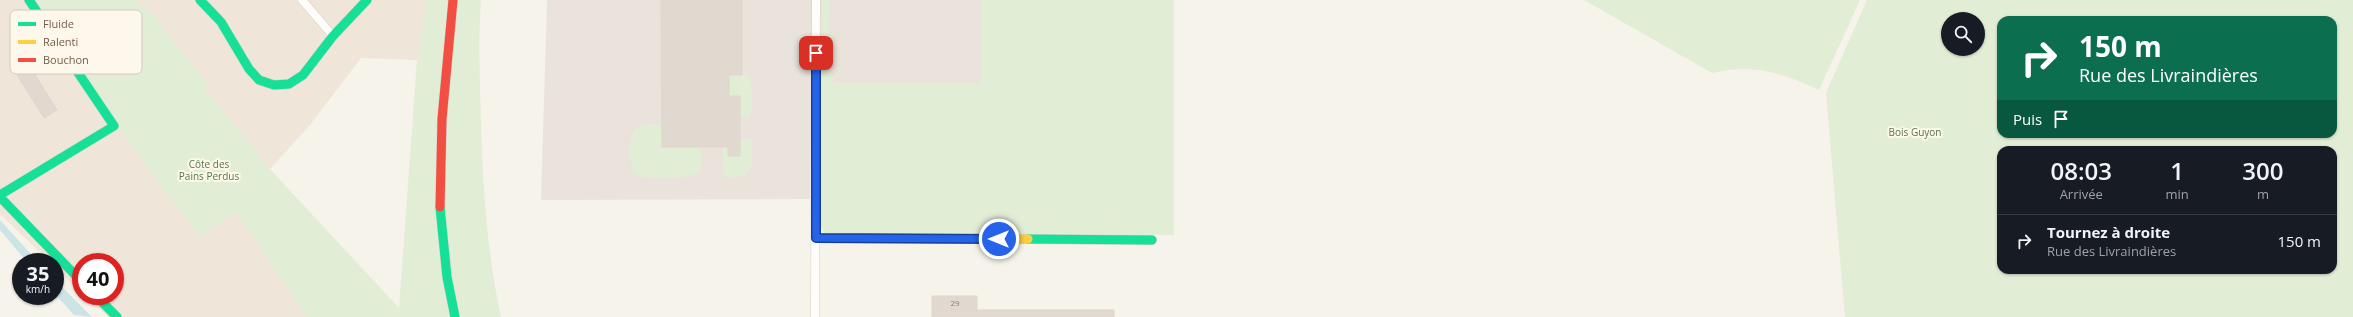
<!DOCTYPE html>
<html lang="fr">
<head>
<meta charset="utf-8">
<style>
	body { margin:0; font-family:"Open Sans",sans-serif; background:#242831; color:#f1f3f6; height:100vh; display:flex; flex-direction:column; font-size:15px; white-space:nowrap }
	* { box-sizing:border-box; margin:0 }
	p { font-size:13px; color:#9ea1a6 }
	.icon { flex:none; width:22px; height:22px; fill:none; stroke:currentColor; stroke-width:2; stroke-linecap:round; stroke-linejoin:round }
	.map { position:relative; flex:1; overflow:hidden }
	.side { position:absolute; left:1997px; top:146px; width:340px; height:128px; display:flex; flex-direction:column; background:#171b24; border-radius:12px; box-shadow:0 1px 3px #0004 }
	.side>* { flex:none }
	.banner { position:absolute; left:1997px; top:16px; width:340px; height:122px; border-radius:12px; box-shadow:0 1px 3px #0004; background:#0b6e4f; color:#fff; overflow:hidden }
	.tools { position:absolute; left:1941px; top:12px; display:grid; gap:8px }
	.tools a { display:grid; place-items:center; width:44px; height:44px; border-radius:50%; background:#171b24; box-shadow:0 1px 3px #0004; font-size:20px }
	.speed { position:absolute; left:12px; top:253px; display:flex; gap:8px; font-size:20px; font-weight:700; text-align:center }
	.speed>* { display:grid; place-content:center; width:52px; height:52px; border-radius:50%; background:#171b24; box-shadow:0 1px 3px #0004; line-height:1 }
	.speed small { font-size:10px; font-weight:400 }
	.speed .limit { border:6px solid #d22; background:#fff; color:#111 }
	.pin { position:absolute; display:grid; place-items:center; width:34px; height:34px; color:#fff; margin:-17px; border-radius:8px; box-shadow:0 2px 6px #0006 }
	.me { position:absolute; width:44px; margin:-22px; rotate:270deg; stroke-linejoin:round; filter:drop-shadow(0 0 3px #0008) }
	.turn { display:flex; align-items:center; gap:14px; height:84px; padding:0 16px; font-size:18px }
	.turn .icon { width:52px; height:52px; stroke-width:2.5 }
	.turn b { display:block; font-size:28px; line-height:34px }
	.then { display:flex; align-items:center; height:38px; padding:0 16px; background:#0003; gap:8px; font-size:15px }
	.eta { display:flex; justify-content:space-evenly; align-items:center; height:68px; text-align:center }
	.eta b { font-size:24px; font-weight:600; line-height:28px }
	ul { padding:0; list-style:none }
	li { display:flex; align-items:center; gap:12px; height:52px; padding:0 16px; border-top:1px solid #363941 }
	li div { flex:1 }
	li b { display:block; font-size:15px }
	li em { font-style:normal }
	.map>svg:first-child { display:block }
	.residential { fill:#efe6d9 }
	.industrial { fill:#e9e3dc }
	.green { fill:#e2edd6; fill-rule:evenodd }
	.water { fill:#cde3e6 }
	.building { fill:#e1d9d0; stroke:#dfd6cd }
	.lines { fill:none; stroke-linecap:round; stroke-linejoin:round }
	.street-casing { stroke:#d6d0c9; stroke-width:9 }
	.fast-casing { stroke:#d6d0c9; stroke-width:10 }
	.slow-casing { stroke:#d6d0c9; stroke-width:10 }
	.jam-casing { stroke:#d6d0c9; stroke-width:10 }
	.street { stroke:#fefdfc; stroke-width:8 }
	.fast { stroke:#16e098; stroke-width:9 }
	.slow { stroke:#ffcf43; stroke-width:9 }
	.jam { stroke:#f24e42; stroke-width:9 }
	.route-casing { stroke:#184099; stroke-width:10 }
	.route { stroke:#2563eb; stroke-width:7 }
	.labels { text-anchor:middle; stroke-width:4; stroke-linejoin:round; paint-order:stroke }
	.number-label { font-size:8px; fill:#927e70 }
	.park-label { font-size:10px; fill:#527844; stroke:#fef8ec }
	.key { fill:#fef8ec; stroke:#d5c9bc; stroke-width:1 }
	.key-label { font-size:11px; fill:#745c4c }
</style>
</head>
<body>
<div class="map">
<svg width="2353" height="317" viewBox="0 0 2353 317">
	<rect width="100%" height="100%" fill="#f6f3eb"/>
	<g class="residential">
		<polygon points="0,0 33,0 139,157 200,237 236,212 307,317 108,317 86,296 115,296 115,262 81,262 81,292 55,267 55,262 50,262 0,214"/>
		<polygon points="135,0 427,0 417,60 361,58 310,125 270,169 204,88 208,85 153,15"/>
	</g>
	<polygon class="industrial" points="547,0 1174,0 1174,131 811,132 810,199 541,200"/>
	<g class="green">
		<path d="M33,0H135L153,15L208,85L204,88L270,169L399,308L417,60L427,0H481C478,42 480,83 481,124C483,189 487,253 501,317H307L236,212L200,237L139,157Z"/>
		<polygon points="821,0 829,0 828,69 834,83 981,83 981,0 1174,0 1174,235 824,233 821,225"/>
		<path d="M1584,0H1860L1819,90C1780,73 1755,63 1712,73Z"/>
		<path d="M1867,0H2353V317H1845L1826,93ZM1948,19H1978V49H1948ZM2001,20H2333V134H2001ZM2001,150H2333V270H2001Z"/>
		<polygon points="729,75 747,75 751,78 752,109 749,117 740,118 740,96 729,96"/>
		<path d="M646,124H662V147H701V166L698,172C690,180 647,180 636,175C628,166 628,136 637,127Z"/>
		<polygon points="740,139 752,139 752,167 745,176 726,178 723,172 723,147 728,147 729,156 740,156"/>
	</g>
	<g class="water">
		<polygon points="0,220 38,262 27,262 0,230"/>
		<polygon points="55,280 92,317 74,315 55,294"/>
	</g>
	<g class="building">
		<polygon points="661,0 742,0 742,75 729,75 729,96 740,96 740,156 728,156 728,147 662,147"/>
		<polygon points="27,62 57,110 44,118 14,70"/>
		<polygon points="932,296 977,296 977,310 1114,310 1114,317 932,317"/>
	</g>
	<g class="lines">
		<defs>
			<g id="street">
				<polyline points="302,0 333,36"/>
				<polyline points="815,317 816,0"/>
			</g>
			<g id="fast">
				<polyline points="200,0 221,22 249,69 259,80 274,85 289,84 303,75 333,36 367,0"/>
				<polyline points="0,195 114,126 29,0"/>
				<polyline points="0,197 81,281"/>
				<polyline points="440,207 447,277 455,317"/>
				<polyline points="1028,239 1152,240"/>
				<polyline points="96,296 117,317"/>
			</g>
			<polyline id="slow" points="816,238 1028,239"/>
			<polyline id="jam" points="440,207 442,119 453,0"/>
		</defs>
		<use href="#street" class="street-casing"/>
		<use href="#fast" class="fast-casing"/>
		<use href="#slow" class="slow-casing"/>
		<use href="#jam" class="jam-casing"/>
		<use href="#street" class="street"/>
		<use href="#fast" class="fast"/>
		<use href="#slow" class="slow"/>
		<use href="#jam" class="jam"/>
	</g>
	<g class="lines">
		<defs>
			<polyline id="route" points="816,53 816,238 999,239"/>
		</defs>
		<use href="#route" class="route-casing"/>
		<use href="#route" class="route"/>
	</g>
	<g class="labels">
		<g class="number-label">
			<text x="955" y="306">29</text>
		</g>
		<g class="park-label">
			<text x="1915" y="136">Bois Guyon</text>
			<text x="209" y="168">Côte des<tspan x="209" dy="12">Pains Perdus</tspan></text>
		</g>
	</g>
	<rect x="10" y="10" width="132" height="64" rx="6" class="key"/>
	<rect x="18" y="22" width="18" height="4" fill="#16e098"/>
	<rect x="18" y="40" width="18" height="4" fill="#ffcf43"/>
	<rect x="18" y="58" width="18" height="4" fill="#f24e42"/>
	<g class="key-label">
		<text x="43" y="28">Fluide</text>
		<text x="43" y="46">Ralenti</text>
		<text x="43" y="64">Bouchon</text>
	</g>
</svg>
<div class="tools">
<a><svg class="icon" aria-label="search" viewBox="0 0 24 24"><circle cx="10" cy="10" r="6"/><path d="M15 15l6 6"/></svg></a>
</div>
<div class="speed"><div>35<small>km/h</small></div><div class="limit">40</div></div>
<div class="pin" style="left:816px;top:53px;background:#d93025"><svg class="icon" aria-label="arrive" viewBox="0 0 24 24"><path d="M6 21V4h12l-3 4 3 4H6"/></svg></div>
<svg class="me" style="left:999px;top:239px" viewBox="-20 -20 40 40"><circle r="17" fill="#2563eb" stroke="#fff" stroke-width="3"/><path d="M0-11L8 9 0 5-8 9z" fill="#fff"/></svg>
<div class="banner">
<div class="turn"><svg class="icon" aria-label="right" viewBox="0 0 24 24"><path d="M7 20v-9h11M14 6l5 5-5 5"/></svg><div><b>150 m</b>Rue des Livraindières</div></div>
<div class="then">Puis<svg class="icon" aria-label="arrive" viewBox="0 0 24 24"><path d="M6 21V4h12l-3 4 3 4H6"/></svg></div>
</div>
<section class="side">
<div class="eta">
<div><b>08:03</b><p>Arrivée</p></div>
<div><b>1</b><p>min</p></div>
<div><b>300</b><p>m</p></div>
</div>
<ul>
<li><svg class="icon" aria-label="right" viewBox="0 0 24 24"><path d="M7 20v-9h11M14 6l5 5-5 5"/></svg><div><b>Tournez à droite</b><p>Rue des Livraindières</p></div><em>150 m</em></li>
</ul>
</section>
</div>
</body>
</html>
